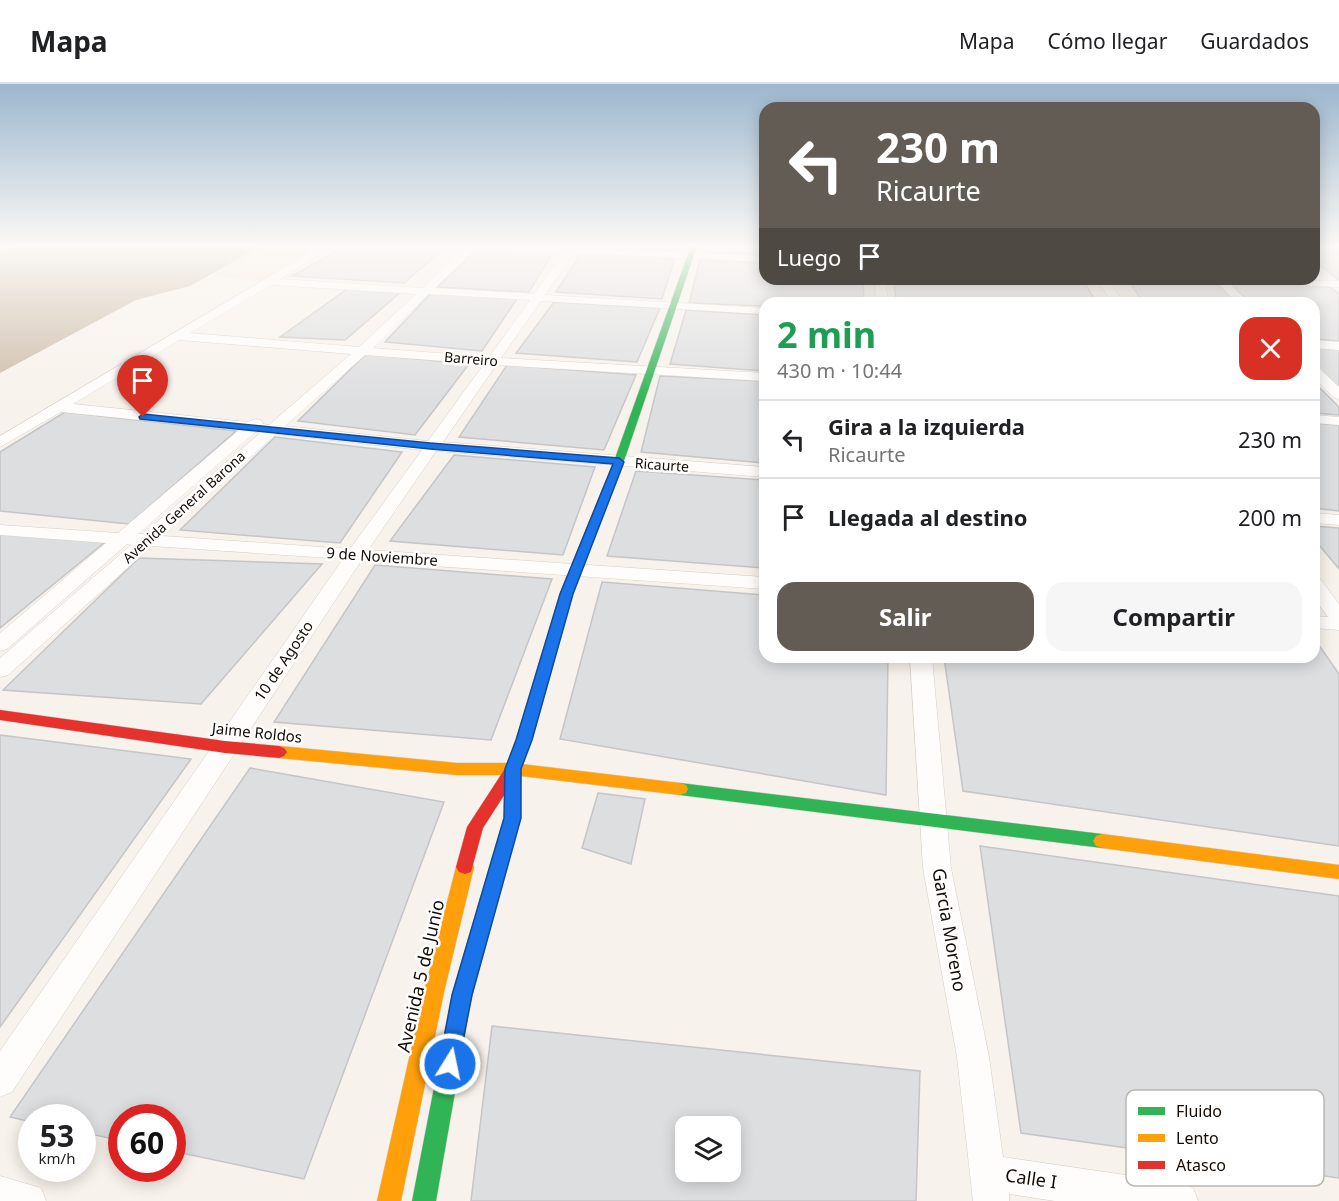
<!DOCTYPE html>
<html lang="es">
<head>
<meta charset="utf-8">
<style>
	body { margin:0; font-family:"Noto Sans",sans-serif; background:#f6f6f6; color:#202124; height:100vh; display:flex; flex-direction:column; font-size:22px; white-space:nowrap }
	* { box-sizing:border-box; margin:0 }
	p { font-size:20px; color:#757577 }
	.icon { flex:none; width:33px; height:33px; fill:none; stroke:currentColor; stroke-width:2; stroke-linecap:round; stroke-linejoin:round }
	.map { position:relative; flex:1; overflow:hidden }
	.side { position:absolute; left:759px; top:213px; width:561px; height:366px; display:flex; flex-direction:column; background:#fff; border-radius:18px; box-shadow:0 3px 15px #0003 }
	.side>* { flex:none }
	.hud { position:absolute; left:759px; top:18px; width:561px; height:183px; border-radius:18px; box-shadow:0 3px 15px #0003; background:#635c55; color:#fff; overflow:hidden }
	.controls { position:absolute; left:675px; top:1032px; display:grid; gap:12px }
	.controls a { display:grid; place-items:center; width:66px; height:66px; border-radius:12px; background:#fff; box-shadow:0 3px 15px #0003; font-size:30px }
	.speed { position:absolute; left:18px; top:1020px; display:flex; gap:12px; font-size:30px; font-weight:700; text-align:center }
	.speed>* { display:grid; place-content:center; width:78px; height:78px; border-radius:50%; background:#fff; box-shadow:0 3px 15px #0003; line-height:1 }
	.speed small { font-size:15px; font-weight:400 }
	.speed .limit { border:9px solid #d22; background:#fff; color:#111 }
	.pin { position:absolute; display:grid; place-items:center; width:51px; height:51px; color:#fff; margin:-62px -26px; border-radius:50% 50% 50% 0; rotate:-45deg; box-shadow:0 0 6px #0007 }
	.pin .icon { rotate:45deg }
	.me { position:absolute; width:66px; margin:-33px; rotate:10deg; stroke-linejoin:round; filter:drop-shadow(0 0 4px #0008) }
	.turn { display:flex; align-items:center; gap:21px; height:126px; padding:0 18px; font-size:27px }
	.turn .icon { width:78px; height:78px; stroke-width:2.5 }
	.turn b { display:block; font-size:42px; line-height:51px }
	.then { display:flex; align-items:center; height:57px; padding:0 18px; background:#0003; gap:12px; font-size:22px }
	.round { display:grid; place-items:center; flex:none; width:63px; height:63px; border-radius:18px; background:#f6f6f6 }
	.headline { display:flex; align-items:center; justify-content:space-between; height:102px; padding:0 18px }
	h1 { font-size:36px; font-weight:700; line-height:45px; color:#1e9e55 }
	.button { display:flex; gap:12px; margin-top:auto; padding:12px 18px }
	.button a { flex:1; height:69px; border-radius:18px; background:#635c55; color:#fff; font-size:24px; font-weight:700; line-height:69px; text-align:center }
	.button a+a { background:#f6f6f6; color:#202124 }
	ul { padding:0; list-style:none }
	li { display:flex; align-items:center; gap:18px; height:78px; padding:0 18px; border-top:2px solid #e0e0e0 }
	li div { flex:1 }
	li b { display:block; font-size:22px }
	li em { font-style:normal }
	header { display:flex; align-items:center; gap:36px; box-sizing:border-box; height:84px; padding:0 30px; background:#fff; border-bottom:2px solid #e0e0e0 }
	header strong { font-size:28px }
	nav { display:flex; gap:33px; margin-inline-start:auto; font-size:21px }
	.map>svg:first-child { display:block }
	.green { fill:#f6e8d7 }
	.water { fill:#cbbba7 }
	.building { fill:#dddee0; stroke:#c5c5c8; stroke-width:1.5; fill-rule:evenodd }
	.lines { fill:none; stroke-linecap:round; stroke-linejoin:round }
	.street-casing { stroke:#d6cec6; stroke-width:1 }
	.fast-casing { stroke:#d6cec6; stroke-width:1 }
	.slow-casing { stroke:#d6cec6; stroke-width:1 }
	.jam-casing { stroke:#d6cec6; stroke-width:1 }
	.street { fill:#fefdfc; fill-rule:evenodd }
	.fast { fill:#30b455; fill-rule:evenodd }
	.slow { fill:#ff9f0a; fill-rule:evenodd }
	.jam { fill:#e5322d; fill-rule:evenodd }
	.route { fill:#1a73e8; stroke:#114b97; stroke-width:1.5 }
	.labels { text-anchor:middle; stroke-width:5; stroke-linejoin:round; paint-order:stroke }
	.far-street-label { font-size:14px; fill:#130b03; stroke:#fff }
	.street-label { font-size:15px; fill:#130b03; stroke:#fff }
	.near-street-label { font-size:18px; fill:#130b03; stroke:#fff }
	.key { fill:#fff; stroke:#b8b6b3; stroke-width:1.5 }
	.key-label { font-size:16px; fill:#130b03 }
</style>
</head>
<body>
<header>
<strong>Mapa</strong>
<nav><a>Mapa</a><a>Cómo llegar</a><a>Guardados</a></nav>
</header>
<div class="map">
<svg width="1339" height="1117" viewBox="0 0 1339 1117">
	<rect width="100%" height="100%" fill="#f8f2ec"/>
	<polygon class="green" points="262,162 317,162 262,197 212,192"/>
	<polygon class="water" points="16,162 262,162 190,202 136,216 0,289 0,168"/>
	<g class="building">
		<polygon points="346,162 378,162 443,165 404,199 292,192"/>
		<polygon points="590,162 679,162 678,167"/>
		<polygon points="708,162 765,162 765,171 706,168"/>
		<polygon points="1314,162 1339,162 1339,196 1314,177"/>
		<polygon points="478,164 554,167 529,208 437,203"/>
		<polygon points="581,169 675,174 662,215 556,208"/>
		<polygon points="700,175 765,179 765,195 863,195 864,219 765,219 765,222 689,219"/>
		<polygon points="893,195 1082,195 1097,219 897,219"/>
		<polygon points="1128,195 1215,197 1237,219 1143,219"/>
		<polygon points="1227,197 1330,203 1339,210 1339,257 1314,255 1314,219 1250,219"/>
		<polygon points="347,205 402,207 345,256 280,253"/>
		<polygon points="431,209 517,215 482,267 385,258"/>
		<polygon points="554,218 660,224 637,278 516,269"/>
		<polygon points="686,226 765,231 765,287 670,280"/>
		<polygon points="1314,262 1339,264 1339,305 1314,282"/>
		<polygon points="366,270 469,280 415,351 298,337"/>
		<polygon points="507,281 636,291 604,366 459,353"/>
		<polygon points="660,292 765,297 765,379 641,368"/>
		<polygon points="1314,298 1339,323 1339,331 1314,329"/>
		<polygon points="65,328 236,347 129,440 0,427 0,368"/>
		<polygon points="1314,339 1339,341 1339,427 1314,424"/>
		<polygon points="275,353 402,368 340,459 180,446"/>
		<polygon points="454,371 595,383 563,471 390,457"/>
		<polygon points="636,387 765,396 765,484 607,472"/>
		<polygon points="1314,442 1339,444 1339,485 1314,455"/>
		<polygon points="0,450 105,458 0,544"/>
		<polygon points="139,474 322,480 201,620 3,606"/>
		<polygon points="375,481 552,495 491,656 274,638"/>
		<polygon points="602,498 765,511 765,573 888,573 886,711 560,655"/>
		<polygon points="1314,554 1339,590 1339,762 963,707 944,573 1314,573"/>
		<polygon points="0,651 191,675 0,943"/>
		<polygon points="250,684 444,718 304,1095 172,1067 172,1034 122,1034 122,1057 82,1048 82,1034 32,1034 32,1038 10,1033"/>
		<polygon points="598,709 645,715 631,780 582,764"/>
		<polygon points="980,762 1339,812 1339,1094 1021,1049"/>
		<path d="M492,942L920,987L916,1117H471ZM686,1042H730V1088H686Z"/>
	</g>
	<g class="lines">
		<defs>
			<g id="street">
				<path d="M321,162H333L280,195L423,204L467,162H579L578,164L765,172V178L574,169L545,211L765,224V230L541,217L501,274L765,289V297L496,281L443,358L765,383V393L436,367L368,466L765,493V505L361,477L12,1008L0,1013V967L343,475L152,462L8,591L0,593V574L131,461L127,460L7,565L0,567V549L106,459L0,451V441L118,449L239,346L61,328L0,363V352ZM476,165H477L564,169L534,210L435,204ZM271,201H272L416,210L359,263L190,249ZM428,210L530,216L489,273L373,264ZM179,256L351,270L269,341L263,340L261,336L256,335L248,338L73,320ZM365,271L484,280L428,357L285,342ZM255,348L260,349L143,450H138ZM276,350L422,366L350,465L163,452Z"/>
				<polygon points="875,195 885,195 888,219 876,219"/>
				<polygon points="1096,195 1106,195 1125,219 1113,219"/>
				<polygon points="1214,195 1225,195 1249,219 1237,219"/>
				<polygon points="1227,195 1339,197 1339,203 1232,198"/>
				<polygon points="1314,256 1339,258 1339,266 1314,264"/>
				<polygon points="1314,283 1319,284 1339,303 1339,315 1334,314 1314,294"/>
				<polygon points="1314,331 1339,333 1339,341 1314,339"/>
				<polygon points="1314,429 1339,431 1339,441 1314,439"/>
				<polygon points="1314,494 1321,496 1339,520 1339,546 1314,544 1314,532 1328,533 1314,514"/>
				<polygon points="910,573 932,573 951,784 989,973 1003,1073 1180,1099 1193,1104 1198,1117 1055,1117 1009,1110 1009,1117 973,1117 957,973 923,784"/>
				<polygon points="0,1092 41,1104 46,1117 0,1117"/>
			</g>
			<g id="fast">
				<polygon points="691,162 697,162 624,377 574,504 572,507 564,507 562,504 614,377"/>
				<polygon points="513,679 519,681 521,685 520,734 472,911 436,1117 412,1117 452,911 504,734 505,685 507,681"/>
				<polygon points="680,699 1102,750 1108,752 1111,757 1108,762 1102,764 680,711 674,709 672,705 674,701"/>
			</g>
			<g id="slow">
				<polygon points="279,662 457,679 513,679 680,699 686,701 688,705 686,709 680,711 513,691 457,691 279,674 274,672 271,668 274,664"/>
				<polygon points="1102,750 1339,781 1339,795 1102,764 1096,762 1093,757 1096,752"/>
				<polygon points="465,776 471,778 474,783 444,908 401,1117 377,1117 424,908 456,783 459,778"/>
			</g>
			<g id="jam">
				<polygon points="568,500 574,504 532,656 521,685 483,744 471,788 465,790 459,788 456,783 467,743 506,683 516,656 562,504"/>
				<polygon points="0,626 225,657 279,662 284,664 287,668 284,672 279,674 225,669 0,636"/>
			</g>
		</defs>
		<use href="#street" class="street-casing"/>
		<use href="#fast" class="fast-casing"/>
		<use href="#slow" class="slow-casing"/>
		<use href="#jam" class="jam-casing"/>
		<use href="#street" class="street"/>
		<use href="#fast" class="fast"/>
		<use href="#slow" class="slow"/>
		<use href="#jam" class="jam"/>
	</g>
	<linearGradient id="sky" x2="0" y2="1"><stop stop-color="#9cb7ce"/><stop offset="0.51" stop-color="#fcf9f6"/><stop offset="1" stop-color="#fcf9f6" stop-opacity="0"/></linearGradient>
	<rect width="1339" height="318" fill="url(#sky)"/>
	<polygon class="route" points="143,330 430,359 619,374 624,378 573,510 532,656 521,685 521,734 472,911 457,987 450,990 442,987 439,980 452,911 504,734 505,685 516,656 560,510 613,380 430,365 140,335 139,333"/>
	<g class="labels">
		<g class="far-street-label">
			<text transform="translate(471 275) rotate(5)" y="5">Barreiro</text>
			<text transform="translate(662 381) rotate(4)" y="5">Ricaurte</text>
			<text transform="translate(184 423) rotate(-42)" y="5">Avenida General Barona</text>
		</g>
		<g class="street-label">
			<text transform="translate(382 473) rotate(4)" y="5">9 de Noviembre</text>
			<text transform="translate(284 577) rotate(-56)" y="5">10 de Agosto</text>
			<text transform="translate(257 649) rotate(6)" y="5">Jaime Roldos</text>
		</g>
		<g class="near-street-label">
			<text transform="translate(949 846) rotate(80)" y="6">Garcia Moreno</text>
			<text transform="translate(421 892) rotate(-77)" y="6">Avenida 5 de Junio</text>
			<text transform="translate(1031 1095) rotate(8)" y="6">Calle I</text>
		</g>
	</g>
	<rect x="1126" y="1006" width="198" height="96" rx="9" class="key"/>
	<rect x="1138" y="1023" width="27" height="8" fill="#30b455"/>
	<rect x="1138" y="1050" width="27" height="8" fill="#ff9f0a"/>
	<rect x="1138" y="1077" width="27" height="8" fill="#e5322d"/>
	<g class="key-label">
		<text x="1176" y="1033">Fluido</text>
		<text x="1176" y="1060">Lento</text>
		<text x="1176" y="1087">Atasco</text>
	</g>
</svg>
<div class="controls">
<a><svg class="icon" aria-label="layers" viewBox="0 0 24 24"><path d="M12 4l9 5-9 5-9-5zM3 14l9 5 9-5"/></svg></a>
</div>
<div class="speed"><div>53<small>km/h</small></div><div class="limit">60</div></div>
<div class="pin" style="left:143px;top:333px;background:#d93025"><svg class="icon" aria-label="arrive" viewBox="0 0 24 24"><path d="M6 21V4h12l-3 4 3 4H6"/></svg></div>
<svg class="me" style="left:450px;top:980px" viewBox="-20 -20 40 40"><circle r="17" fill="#1a73e8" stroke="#fff" stroke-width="3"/><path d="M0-11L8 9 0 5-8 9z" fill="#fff"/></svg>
<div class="hud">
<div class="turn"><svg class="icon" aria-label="left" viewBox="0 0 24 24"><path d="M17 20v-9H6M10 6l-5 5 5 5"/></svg><div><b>230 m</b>Ricaurte</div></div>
<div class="then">Luego<svg class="icon" aria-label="arrive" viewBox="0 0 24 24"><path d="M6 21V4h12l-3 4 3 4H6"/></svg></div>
</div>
<section class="side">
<div class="headline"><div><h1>2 min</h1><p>430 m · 10:44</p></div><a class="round" style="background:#d93025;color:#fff"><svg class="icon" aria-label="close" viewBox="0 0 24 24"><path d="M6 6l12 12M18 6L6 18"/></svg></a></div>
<ul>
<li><svg class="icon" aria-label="left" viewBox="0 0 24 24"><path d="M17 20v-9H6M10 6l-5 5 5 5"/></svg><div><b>Gira a la izquierda</b><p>Ricaurte</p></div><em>230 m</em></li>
<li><svg class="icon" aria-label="arrive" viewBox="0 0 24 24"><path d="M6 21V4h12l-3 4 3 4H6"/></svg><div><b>Llegada al destino</b></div><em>200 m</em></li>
</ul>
<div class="button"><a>Salir</a><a>Compartir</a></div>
</section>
</div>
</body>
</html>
